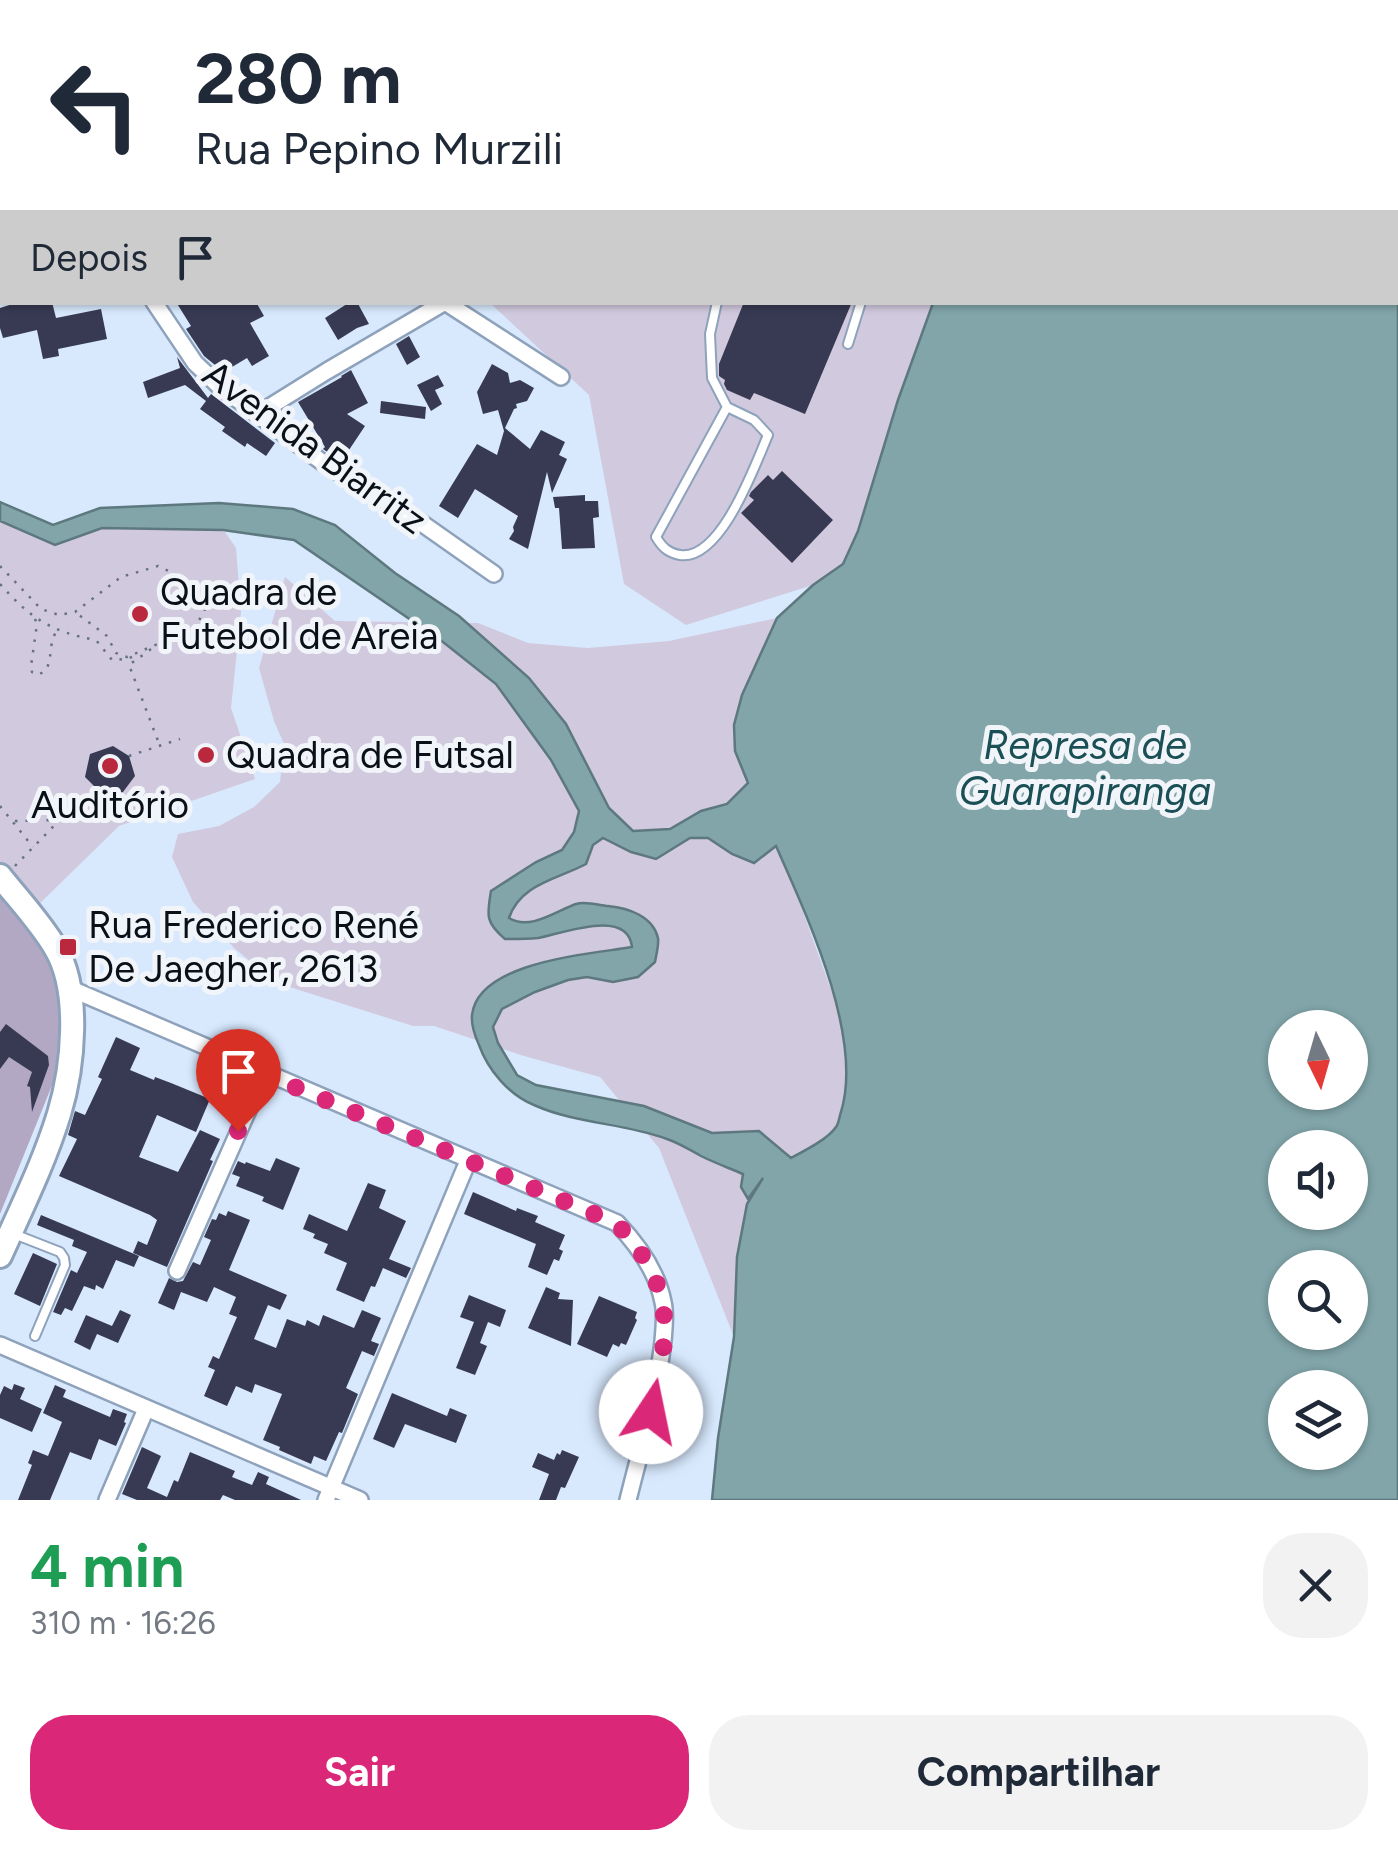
<!DOCTYPE html>
<html lang="pt">
<head>
<meta charset="utf-8">
<style>
	body { margin:0; font-family:Figtree,sans-serif; background:#f2f2f3; color:#1f2937; height:100vh; display:flex; flex-direction:column; font-size:38px; white-space:nowrap }
	* { box-sizing:border-box; margin:0 }
	p { font-size:32px; color:#747a83 }
	.icon { flex:none; width:55px; height:55px; fill:none; stroke:currentColor; stroke-width:2; stroke-linecap:round; stroke-linejoin:round }
	.map { position:relative; height:1500px; overflow:hidden }
	.side { display:flex; flex-direction:column; background:#fff; flex:1 }
	.side>* { flex:none }
	.top-card { position:absolute; left:0px; top:0px; width:1400px; height:305px; box-shadow:0 2px 8px #0004; background:#fff; color:#1f2937; overflow:hidden }
	.needle { width:65px; rotate:175deg }
	.buttons { position:absolute; left:1268px; top:1010px; display:grid; gap:20px }
	.buttons a { display:grid; place-items:center; width:100px; height:100px; border-radius:50%; background:#fff; box-shadow:0 2px 8px #0004; font-size:50px }
	.pin { position:absolute; display:grid; place-items:center; width:85px; height:85px; color:#fff; margin:-102px -42px; border-radius:50% 50% 50% 0; rotate:-45deg; box-shadow:0 0 10px #0007 }
	.pin .icon { rotate:45deg }
	.me { position:absolute; width:110px; margin:-55px; rotate:11deg; stroke-linejoin:round; filter:drop-shadow(0 0 8px #0008) }
	.turn { display:flex; align-items:center; gap:35px; height:210px; padding:0 30px; font-size:45px }
	.turn .icon { width:130px; height:130px; stroke-width:2.5 }
	.turn b { display:block; font-size:70px; line-height:85px }
	.then { display:flex; align-items:center; height:95px; padding:0 30px; background:#0003; gap:20px; font-size:38px }
	.round { display:grid; place-items:center; flex:none; width:105px; height:105px; border-radius:40px; background:#f2f2f3 }
	.head { display:flex; align-items:center; justify-content:space-between; height:170px; padding:0 30px }
	h1 { font-size:60px; font-weight:700; line-height:75px; color:#1e9e55 }
	.button { display:flex; gap:20px; margin-top:auto; padding:20px 30px }
	.button a { flex:1; height:115px; border-radius:40px; background:#db2777; color:#fff; font-size:40px; font-weight:700; line-height:115px; text-align:center }
	.button a+a { background:#f2f2f3; color:#1f2937 }
	.map>svg:first-child { display:block }
	.green { fill:#d1c9de }
	.forest { fill:#b3a8c3 }
	.water { fill:#81a5a9; stroke:#5d787e; stroke-width:2.5; fill-rule:evenodd }
	.building { fill:#383a53 }
	.lines { fill:none; stroke-linecap:round; stroke-linejoin:round }
	.lane-casing { stroke:#8ea2bb; stroke-width:12 }
	.street-casing { stroke:#8ea2bb; stroke-width:20 }
	.secondary-casing { stroke:#8ea2bb; stroke-width:28 }
	.path { stroke:#667280; stroke-width:2.5; stroke-dasharray:2.5 8; stroke-linecap:butt }
	.lane { stroke:#fff; stroke-width:8 }
	.street { stroke:#fff; stroke-width:15 }
	.secondary { stroke:#fff; stroke-width:22 }
	.route { stroke:#db2777; stroke-width:18; stroke-dasharray:0 32.4 }
	.poi-dot { fill:#b9283d; stroke:#f1f5fa; stroke-width:4 }
	.labels { text-anchor:middle; stroke-width:10; stroke-linejoin:round; paint-order:stroke }
	.street-label { font-size:38px; fill:#091018; stroke:#f1f5fa }
	.poi-label { font-size:38px; fill:#091018; stroke:#f1f5fa; text-anchor:start }
	.water-label { font-size:40px; font-style:italic; fill:#194f55; stroke:#f1f5fa }
</style>
</head>
<body>
<div class="map">
<svg width="1398" height="1500" viewBox="0 0 1398 1500">
	<rect width="100%" height="100%" fill="#d8e9fe"/>
	<g class="green">
		<polygon points="255,0 1398,0 1398,10 1398,2 257,2"/>
		<polygon points="490,303 932,303 898,400 858,531 843,564 813,585 686,625 624,584 589,395"/>
		<polygon points="0,514 55,540 87,528 200,527 225,532 236,548 241,612 231,708 255,779 119,826 32,911 0,870"/>
		<polygon points="285,577 335,621 478,623 528,643 588,648 669,641 777,618 742,695 757,800 798,898 842,1020 846,1057 847,1090 836,1127 815,1144 737,1257 734,1337 659,1148 600,1077 524,1056 434,1026 413,1026 277,983 235,949 193,902 172,857 178,834 219,826 254,807 280,782 284,744 274,721 259,668"/>
	</g>
	<polygon class="forest" points="0,887 63,972 62,1054 53,1083 0,1214"/>
	<path class="water" d="M1398,10V1500H712L718,1438L734,1337L737,1257L747,1204L763,1178L748,1199L741,1187L743,1174C729,1168 715,1163 701,1156C690,1150 679,1143 667,1139C624,1123 576,1124 534,1105C509,1095 488,1070 479,1045C475,1036 471,1025 472,1015C478,961 592,954 632,947C628,907 561,934 538,938C527,939 515,939 505,939C485,922 487,915 491,891L536,862L562,850L574,832L579,811L551,760L496,684L443,642L294,540L223,530L102,528L55,545L0,521V502L53,525L100,508L219,503L293,509L335,525L395,573L459,616L529,678L566,724L609,808L633,831L670,829L701,811L727,804L748,783L735,751L734,725L742,695L777,618L813,585L843,564L858,531L898,400L933,303L1398,302ZM603,838L631,852L656,859L690,838H708L732,854L754,863L776,846C807,916 864,1037 841,1112C839,1117 839,1123 836,1127C828,1139 804,1151 791,1158L759,1131L712,1133L644,1106L536,1085L517,1075L498,1043L493,1027L502,1009L535,992L568,980L587,977L613,982L638,977L655,962C656,956 659,945 658,938C653,916 628,908 608,906C598,905 585,901 576,904C556,911 530,931 509,918C520,884 558,879 586,864L593,845ZM1285,1028H1350V1092H1285ZM1285,1148H1350V1212H1285ZM1285,1268H1350V1332H1285ZM1285,1388H1350V1452H1285Z"/>
	<g class="building">
		<polygon points="19,302 52,302 56,318 101,309 107,339 58,349 59,356 43,359 37,330 3,338 0,328 0,308"/>
		<polygon points="176,302 256,302 264,316 250,323 269,356 252,366 247,358 232,367 226,374 204,356 186,329 191,326"/>
		<polygon points="350,302 357,302 369,324 357,328 338,340 325,318"/>
		<polygon points="744,302 852,302 805,414 754,393 750,400 727,390 724,384 725,380 719,376 719,364"/>
		<polygon points="409,336 420,357 407,365 396,344"/>
		<polygon points="177,357 208,398 211,394 275,443 266,456 247,443 245,447 222,431 225,427 200,409 206,401 185,385 148,398 143,382 180,368"/>
		<polygon points="492,364 508,373 510,383 520,380 534,388 527,401 516,404 517,408 514,409 505,428 530,449 541,430 565,442 559,455 567,459 552,493 547,472 528,549 509,539 514,531 513,527 518,516 475,489 458,518 439,506 477,444 497,455 504,431 498,410 483,414 477,392"/>
		<polygon points="351,370 368,403 347,414 365,426 349,450 340,444 333,456 323,449 325,447 298,402 342,377 341,376"/>
		<polygon points="438,375 444,386 435,390 442,404 431,411 417,385"/>
		<polygon points="381,401 426,407 425,419 380,413"/>
		<polygon points="782,471 833,520 792,563 741,513 754,500 749,496 751,492 768,475 773,480"/>
		<polygon points="585,495 585,501 598,501 599,517 593,518 595,548 562,549 559,508 555,508 553,497"/>
		<polygon points="113,746 129,756 135,776 123,792 102,794 85,777 90,754"/>
		<polygon points="6,1024 48,1056 49,1065 32,1112 30,1087 27,1086 32,1072 9,1057 0,1069 0,1032"/>
		<polygon points="116,1037 140,1048 130,1070 154,1080 155,1077 171,1083 210,1099 196,1132 157,1115 139,1157 178,1172 200,1130 220,1139 210,1160 213,1161 167,1267 133,1253 138,1241 147,1245 157,1220 150,1215 59,1176 77,1139 68,1135 75,1111 85,1115 102,1079 98,1077"/>
		<polygon points="276,1158 300,1168 283,1210 262,1201 264,1197 236,1186 240,1177 232,1174 238,1161 245,1164 246,1162 270,1171"/>
		<polygon points="368,1183 386,1190 379,1208 406,1221 389,1259 411,1268 406,1278 383,1268 375,1287 371,1286 364,1302 336,1290 347,1263 324,1253 328,1244 313,1238 315,1234 303,1229 309,1214 347,1231"/>
		<polygon points="473,1192 516,1211 517,1208 538,1216 535,1222 565,1235 559,1249 563,1251 559,1261 554,1259 547,1275 528,1267 536,1244 464,1214"/>
		<polygon points="228,1211 250,1220 229,1270 287,1295 280,1310 268,1305 254,1339 276,1348 287,1319 305,1326 307,1320 319,1326 323,1315 354,1328 362,1310 381,1318 371,1341 379,1344 374,1356 362,1351 346,1388 358,1394 342,1433 339,1432 326,1461 314,1456 311,1464 279,1450 280,1447 263,1440 282,1394 255,1384 252,1393 236,1386 227,1406 204,1396 215,1370 208,1367 213,1356 219,1359 237,1317 229,1314 236,1297 214,1287 207,1302 181,1292 174,1310 158,1303 169,1278 177,1282 183,1281 193,1262 200,1265 211,1240 204,1237 212,1219 216,1220 219,1213 226,1216"/>
		<polygon points="41,1215 139,1256 134,1267 116,1260 103,1289 96,1285 95,1290 84,1286 72,1311 65,1308 61,1315 53,1312 71,1270 77,1273 87,1252 72,1246 74,1240 37,1225"/>
		<polygon points="33,1253 57,1264 40,1306 14,1294"/>
		<polygon points="546,1287 560,1293 558,1299 573,1300 571,1346 528,1328"/>
		<polygon points="469,1295 506,1310 500,1327 488,1322 480,1343 487,1346 475,1375 456,1368 474,1322 460,1317"/>
		<polygon points="599,1296 637,1312 635,1318 637,1320 626,1345 621,1343 619,1347 613,1344 607,1357 577,1344"/>
		<polygon points="120,1310 131,1315 118,1343 97,1334 90,1350 74,1342 86,1315 112,1326"/>
		<polygon points="617,1373 636,1381 627,1408 606,1399"/>
		<polygon points="14,1384 25,1388 20,1399 42,1409 32,1432 0,1418 0,1395 4,1386 12,1390"/>
		<polygon points="55,1385 66,1390 63,1397 110,1417 113,1409 127,1414 124,1422 126,1423 116,1446 99,1439 91,1460 70,1452 50,1500 18,1500 32,1465 28,1463 33,1450 48,1456 62,1422 43,1413"/>
		<polygon points="392,1393 447,1416 450,1408 467,1415 456,1443 405,1424 394,1448 373,1439"/>
		<polygon points="142,1447 161,1456 147,1488 167,1497 174,1480 178,1482 190,1452 235,1471 232,1477 252,1485 258,1472 269,1477 266,1484 301,1500 235,1500 223,1495 220,1500 137,1500 122,1494"/>
		<polygon points="562,1450 579,1457 565,1488 561,1487 556,1500 539,1500 549,1474 532,1467 538,1453 554,1460 557,1453 560,1455"/>
	</g>
	<g class="lines">
		<defs>
			<g id="lane">
				<polyline points="546,2 550,0"/>
				<polyline points="1084,2 1087,0"/>
				<path d="M717,302L710,334L712,378L727,407L754,420L768,435C755,465 721,561 680,555C668,553 662,547 656,537L727,407"/>
				<polyline points="848,344 861,302"/>
				<polyline points="14,1234 60,1252 64,1258 65,1265 35,1336"/>
			</g>
			<g id="street">
				<polyline points="25,0 26,2 29,0"/>
				<polyline points="0,26 2,24"/>
				<polyline points="0,38 2,44"/>
				<polyline points="154,302 195,363 218,385 322,462 420,522 494,574"/>
				<polyline points="258,414 327,371 445,302 561,377"/>
				<path d="M69,988L617,1223C638,1245 657,1271 663,1302C666,1315 664,1328 663,1341C657,1395 641,1447 628,1500"/>
				<polyline points="177,1271 264,1074"/>
				<polyline points="0,1345 360,1500"/>
				<polyline points="107,1500 146,1409"/>
				<polyline points="326,1500 468,1161"/>
			</g>
			<g id="secondary">
				<polyline points="234,0 236,2"/>
				<polyline points="0,278 2,277"/>
				<path d="M0,876C19,900 41,923 56,949C81,992 73,1068 59,1114C44,1163 21,1209 0,1256"/>
			</g>
		</defs>
		<use href="#lane" class="lane-casing"/>
		<use href="#street" class="street-casing"/>
		<use href="#secondary" class="secondary-casing"/>
		<g class="path">
			<polyline points="0,566 41,609 59,615 75,612 121,577 158,566 199,585 208,604 197,624 186,632 127,657 116,653 107,636 75,612"/>
			<path d="M0,584C30,618 51,632 96,640L112,660L127,659L134,656"/>
			<path d="M35,619L37,624L31,666L32,672L37,675C56,669 46,649 56,632"/>
			<polyline points="151,649 129,665 160,746"/>
			<polyline points="129,756 180,739"/>
			<polyline points="0,806 33,847"/>
			<polyline points="15,821 57,820"/>
			<polyline points="15,866 77,802 98,790"/>
		</g>
		<use href="#lane" class="lane"/>
		<use href="#street" class="street"/>
		<use href="#secondary" class="secondary"/>
	</g>
	<g class="lines">
		<path class="route" d="M238,1131L264,1074L616,1223C677,1287 670,1332 651,1412"/>
	</g>
	<g class="poi-dot">
		<circle cx="140" cy="614" r="10"/>
		<circle cx="206" cy="755" r="10"/>
		<circle cx="110" cy="766" r="10"/>
		<rect x="58" y="937" width="20" height="20" rx="5"/>
	</g>
	<g class="labels">
		<g class="street-label">
			<text transform="translate(315 447) rotate(36)" y="13">Avenida Biarritz</text>
		</g>
		<g class="poi-label">
			<text x="160" y="605">Quadra de<tspan x="160" dy="44">Futebol de Areia</tspan></text>
			<text x="226" y="768">Quadra de Futsal</text>
			<text x="110" y="818" text-anchor="middle">Auditório</text>
			<text x="88" y="938">Rua Frederico René<tspan x="88" dy="44">De Jaegher, 2613</tspan></text>
		</g>
		<g class="water-label">
			<text x="1085" y="759">Represa de<tspan x="1085" dy="46">Guarapiranga</tspan></text>
		</g>
	</g>
</svg>
<div class="buttons">
<a><svg class="needle" viewBox="-14 -14 28 28"><path d="M0-13l5 13h-10z" fill="#e53935"/><path d="M0 13l5-13h-10z" fill="#747a83"/></svg></a>
<a><svg class="icon" aria-label="sound" viewBox="0 0 24 24"><path d="M4 9h4l5-4v14l-5-4H4zM17 9q2 3 0 6"/></svg></a>
<a><svg class="icon" aria-label="search" viewBox="0 0 24 24"><circle cx="10" cy="10" r="6"/><path d="M15 15l6 6"/></svg></a>
<a><svg class="icon" aria-label="layers" viewBox="0 0 24 24"><path d="M12 4l9 5-9 5-9-5zM3 14l9 5 9-5"/></svg></a>
</div>
<div class="pin" style="left:238px;top:1131px;background:#d93025"><svg class="icon" aria-label="arrive" viewBox="0 0 24 24"><path d="M6 21V4h12l-3 4 3 4H6"/></svg></div>
<svg class="me" style="left:651px;top:1412px" viewBox="-20 -20 40 40"><circle r="19" fill="#fff"/><path d="M0-13L10 11 0 6-10 11z" fill="#db2777"/></svg>
<div class="top-card">
<div class="turn"><svg class="icon" aria-label="left" viewBox="0 0 24 24"><path d="M17 20v-9H6M10 6l-5 5 5 5"/></svg><div><b>280 m</b>Rua Pepino Murzili</div></div>
<div class="then">Depois<svg class="icon" aria-label="arrive" viewBox="0 0 24 24"><path d="M6 21V4h12l-3 4 3 4H6"/></svg></div>
</div>
</div>
<section class="side">
<div class="head"><div><h1>4 min</h1><p>310 m · 16:26</p></div><a class="round"><svg class="icon" aria-label="close" viewBox="0 0 24 24"><path d="M6 6l12 12M18 6L6 18"/></svg></a></div>
<div class="button"><a>Sair</a><a>Compartilhar</a></div>
</section>
</body>
</html>
